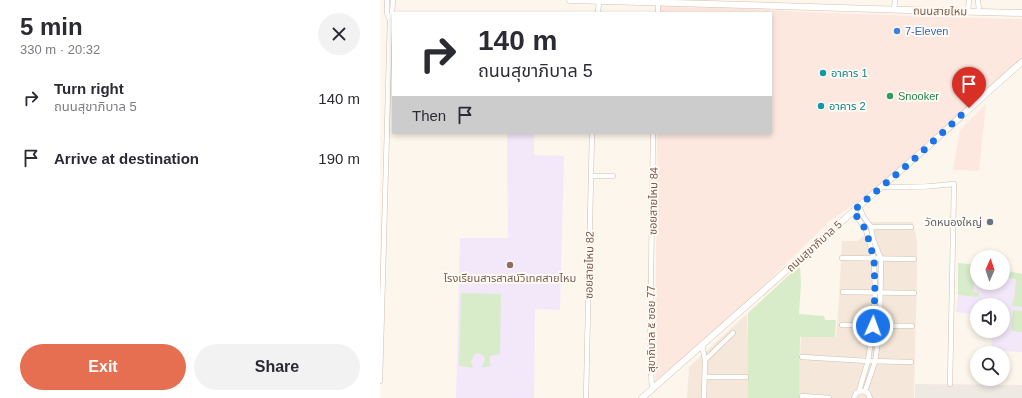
<!DOCTYPE html>
<html lang="en">
<head>
<meta charset="utf-8">
<style>
	body { margin:0; font-family:Arial,"Noto Sans Thai",sans-serif; background:#f2f2f3; color:#2b2b33; height:100vh; display:flex; flex-direction:column; font-size:15px; white-space:nowrap }
	* { box-sizing:border-box; margin:0 }
	p { font-size:13px; color:#7c7c81 }
	.icon { flex:none; width:22px; height:22px; fill:none; stroke:currentColor; stroke-width:2; stroke-linecap:round; stroke-linejoin:round }
	.map { position:relative; flex:1; overflow:hidden }
	.drawer { display:flex; flex-direction:column; background:#fff; width:380px }
	.drawer>* { flex:none }
	.banner { position:absolute; left:12px; top:12px; width:380px; height:122px; border-radius:0px; box-shadow:0 2px 6px #0003; background:#fff; color:#2b2b33; overflow:hidden }
	.needle { width:26px; rotate:3deg }
	.fabs { position:absolute; left:590px; top:250px; display:grid; gap:8px }
	.fabs a { display:grid; place-items:center; width:40px; height:40px; border-radius:50%; background:#fff; box-shadow:0 2px 6px #0003; font-size:20px }
	.pin { position:absolute; display:grid; place-items:center; width:34px; height:34px; color:#fff; margin:-41px -17px; border-radius:50% 50% 50% 0; rotate:-45deg; box-shadow:0 0 4px #0007 }
	.pin .icon { rotate:45deg }
	.me { position:absolute; width:44px; margin:-22px; rotate:2deg; stroke-linejoin:round; filter:drop-shadow(0 0 3px #0008) }
	.turn { display:flex; align-items:center; gap:14px; height:84px; padding:0 20px; font-size:18px }
	.turn .icon { width:52px; height:52px; stroke-width:2.5 }
	.turn b { display:block; font-size:28px; line-height:34px }
	.then { display:flex; align-items:center; height:38px; padding:0 20px; background:#0003; gap:8px; font-size:15px }
	.round { display:grid; place-items:center; flex:none; width:42px; height:42px; border-radius:21px; background:#f2f2f3 }
	.headline { display:flex; align-items:center; justify-content:space-between; height:68px; padding:0 20px }
	h1 { font-size:24px; font-weight:600; line-height:30px }
	.primary-button { display:flex; gap:8px; margin-top:auto; padding:8px 20px }
	.primary-button a { flex:1; height:46px; border-radius:24px; background:#e76f51; color:#fff; font-size:16px; font-weight:600; line-height:46px; text-align:center }
	.primary-button a+a { background:#f2f2f3; color:#2b2b33 }
	ul { padding:0; list-style:none }
	li { display:flex; align-items:center; gap:12px; height:60px; padding:0 20px }
	li div { flex:1 }
	li b { display:block; font-size:15px }
	li em { font-style:normal }
	main { display:flex; flex:1; min-height:0 }
	.map>svg:first-child { display:block }
	.residential { fill:#f5e8da }
	.commercial { fill:#fde8e0 }
	.industrial { fill:#efe9e4 }
	.education { fill:#f3e8fa }
	.green { fill:#d8ecc9 }
	.lines { fill:none; stroke-linecap:round; stroke-linejoin:round }
	.minor-casing { stroke:#d1beb0; stroke-width:5.5 }
	.secondary-casing { stroke:#d6c0b0; stroke-width:7 }
	.minor { stroke:#fff; stroke-width:4.5 }
	.secondary { stroke:#fff; stroke-width:6 }
	.route { stroke:#1a73e8; stroke-width:7; stroke-dasharray:0 12.6 }
	.shop-dot { fill:#3f7fe0; stroke:#fffaf3; stroke-width:1.5 }
	.culture-dot { fill:#0f9aa8; stroke:#fffaf3; stroke-width:1.5 }
	.leisure-dot { fill:#2e9e5b; stroke:#fffaf3; stroke-width:1.5 }
	.worship-dot { fill:#6b7280; stroke:#fffaf3; stroke-width:1.5 }
	.education-dot { fill:#8d6e63; stroke:#fffaf3; stroke-width:1.5 }
	.labels { text-anchor:middle; stroke-width:4; stroke-linejoin:round; paint-order:stroke }
	.street-label { font-size:11px; fill:#7a5c4d; stroke:#fffaf3 }
	.shop-label { font-size:11px; fill:#366cbe; stroke:#fffaf3; text-anchor:start }
	.culture-label { font-size:11px; fill:#0d838f; stroke:#fffaf3; text-anchor:start }
	.leisure-label { font-size:11px; fill:#27864d; stroke:#fffaf3; text-anchor:start }
	.worship-label { font-size:11px; fill:#5b616d; stroke:#fffaf3; text-anchor:end }
	.education-label { font-size:11px; fill:#785e54; stroke:#fffaf3 }
</style>
</head>
<body>
<main>
<section class="drawer">
<div class="headline"><div><h1>5 min</h1><p>330 m · 20:32</p></div><a class="round"><svg class="icon" aria-label="close" viewBox="0 0 24 24"><path d="M6 6l12 12M18 6L6 18"/></svg></a></div>
<ul>
<li><svg class="icon" aria-label="right" viewBox="0 0 24 24"><path d="M7 20v-9h11M14 6l5 5-5 5"/></svg><div><b>Turn right</b><p>ถนนสุขาภิบาล 5</p></div><em>140 m</em></li>
<li><svg class="icon" aria-label="arrive" viewBox="0 0 24 24"><path d="M6 21V4h12l-3 4 3 4H6"/></svg><div><b>Arrive at destination</b></div><em>190 m</em></li>
</ul>
<div class="primary-button"><a>Exit</a><a>Share</a></div>
</section>
<div class="map">
<svg width="642" height="398" viewBox="0 0 642 398">
	<rect width="100%" height="100%" fill="#fdf6ec"/>
	<g class="residential">
		<polygon points="485,215 491,222 533,222 537,241 537,273 534,398 418,398 421,337 456,337 459,299 462,241 478,241 485,234 482,227 477,222"/>
		<polygon points="367,314 368,343 368,398 307,398 309,367"/>
	</g>
	<g class="commercial">
		<polygon points="279,4 427,12 562,17 642,19 642,60 588,106 529,158 496,190 448,222 443,228 322,345 275,386 277,133 391,133 391,13 279,13"/>
		<polygon points="606,104 599,171 573,170 580,130"/>
	</g>
	<polygon class="industrial" points="535,384 642,385 642,398 535,398"/>
	<g class="education">
		<polygon points="127,133 154,133 154,155 184,156 180,310 155,309 154,398 76,398 80,238 128,238"/>
		<polygon points="578,263 597,265 597,283 623,283 623,270 642,274 642,352 611,350 612,331 623,331 623,305 597,305 597,315 576,312 578,295"/>
	</g>
	<g class="green">
		<polygon points="578,263 597,265 597,277 595,277 593,292 599,293 599,297 578,295"/>
		<polygon points="420,265 421,283 419,314 444,316 445,320 456,320 455,337 420,337 419,398 368,398 368,313"/>
		<polygon points="623,270 642,274 642,307 632,306 632,301 634,300 636,279 623,277"/>
		<polygon points="81,293 121,294 120,354 110,356 110,367 102,367 105,359 103,355 98,353 94,355 91,362 93,368 79,366"/>
		<polygon points="633,310 642,311 642,332 631,331"/>
	</g>
	<g class="lines">
		<defs>
			<g id="minor">
				<polyline points="7,0 7,13 10,20"/>
				<polyline points="598,0 599,11"/>
				<polyline points="278,2 278,13"/>
				<polyline points="514,10 515,0"/>
				<polyline points="588,11 589,0"/>
				<polyline points="218,13 219,1"/>
				<polyline points="211,176 233,176"/>
				<path d="M501,187C526,188 550,187 574,184L570,384"/>
				<polyline points="479,206 483,216 491,227 493,239 501,259 500,326 495,362 485,391"/>
				<polyline points="473,211 486,230 494,259 495,293 493,326 488,361 479,391"/>
				<polyline points="491,227 531,227"/>
				<polyline points="462,258 534,259"/>
				<polyline points="463,292 534,293"/>
				<polyline points="462,325 532,326"/>
				<polyline points="322,345 325,360 324,398"/>
				<polyline points="422,357 488,361 531,362"/>
				<polyline points="325,360 353,333"/>
				<polyline points="325,377 366,377"/>
				<polyline points="0,381 10,20 12,14 13,0"/>
				<polyline points="272,389 270,354 273,133"/>
				<polyline points="422,396 449,398"/>
				<polyline points="206,398 212,133"/>
				<polyline points="474,398 476,393 482,391 488,393 490,398"/>
			</g>
			<g id="secondary">
				<polyline points="190,0 365,5 527,10 642,13"/>
				<path d="M262,398L494,193C545,151 592,105 642,62"/>
			</g>
		</defs>
		<use href="#minor" class="minor-casing"/>
		<use href="#secondary" class="secondary-casing"/>
		<use href="#minor" class="minor"/>
		<use href="#secondary" class="secondary"/>
	</g>
	<g class="lines">
		<polyline class="route" points="493,326 495,293 494,259 486,230 473,211 532,161 589,108"/>
	</g>
	<circle class="shop-dot" cx="517" cy="31" r="4"/>
	<g class="culture-dot">
		<circle cx="443" cy="73" r="4"/>
		<circle cx="441" cy="106" r="4"/>
	</g>
	<circle class="leisure-dot" cx="510" cy="96" r="4"/>
	<circle class="worship-dot" cx="610" cy="222" r="4"/>
	<circle class="education-dot" cx="130" cy="265" r="4"/>
	<g class="labels">
		<g class="street-label">
			<text transform="translate(560 11) rotate(1)" y="4">ถนนสายไหม</text>
			<text transform="translate(273 201) rotate(-89)" y="4">ซอยสายไหม 84</text>
			<text transform="translate(434 246) rotate(-42)" y="4">ถนนสุขาภิบาล 5</text>
			<text transform="translate(209 265) rotate(-89)" y="4">ซอยสายไหม 82</text>
			<text transform="translate(271 329) rotate(-90)" y="4">สุขาภิบาล ๕ ซอย 77</text>
		</g>
		<g class="shop-label">
			<text x="525" y="35">7-Eleven</text>
		</g>
		<g class="culture-label">
			<text x="451" y="77">อาคาร 1</text>
			<text x="449" y="110">อาคาร 2</text>
		</g>
		<g class="leisure-label">
			<text x="518" y="100">Snooker</text>
		</g>
		<g class="worship-label">
			<text x="602" y="226">วัดหนองใหญ่</text>
		</g>
		<g class="education-label">
			<text x="130" y="282">โรงเรียนสารสาสน์วิเทศสายไหม</text>
		</g>
	</g>
</svg>
<div class="fabs">
<a><svg class="needle" viewBox="-14 -14 28 28"><path d="M0-13l5 13h-10z" fill="#e53935"/><path d="M0 13l5-13h-10z" fill="#7c7c81"/></svg></a>
<a><svg class="icon" aria-label="sound" viewBox="0 0 24 24"><path d="M4 9h4l5-4v14l-5-4H4zM17 9q2 3 0 6"/></svg></a>
<a><svg class="icon" aria-label="search" viewBox="0 0 24 24"><circle cx="10" cy="10" r="6"/><path d="M15 15l6 6"/></svg></a>
</div>
<div class="pin" style="left:589px;top:108px;background:#d93025"><svg class="icon" aria-label="arrive" viewBox="0 0 24 24"><path d="M6 21V4h12l-3 4 3 4H6"/></svg></div>
<svg class="me" style="left:493px;top:326px" viewBox="-20 -20 40 40"><circle r="17" fill="#1a73e8" stroke="#fff" stroke-width="3"/><path d="M0-11L8 9 0 5-8 9z" fill="#fff"/></svg>
<div class="banner">
<div class="turn"><svg class="icon" aria-label="right" viewBox="0 0 24 24"><path d="M7 20v-9h11M14 6l5 5-5 5"/></svg><div><b>140 m</b>ถนนสุขาภิบาล 5</div></div>
<div class="then">Then<svg class="icon" aria-label="arrive" viewBox="0 0 24 24"><path d="M6 21V4h12l-3 4 3 4H6"/></svg></div>
</div>
</div>
</main>
</body>
</html>
